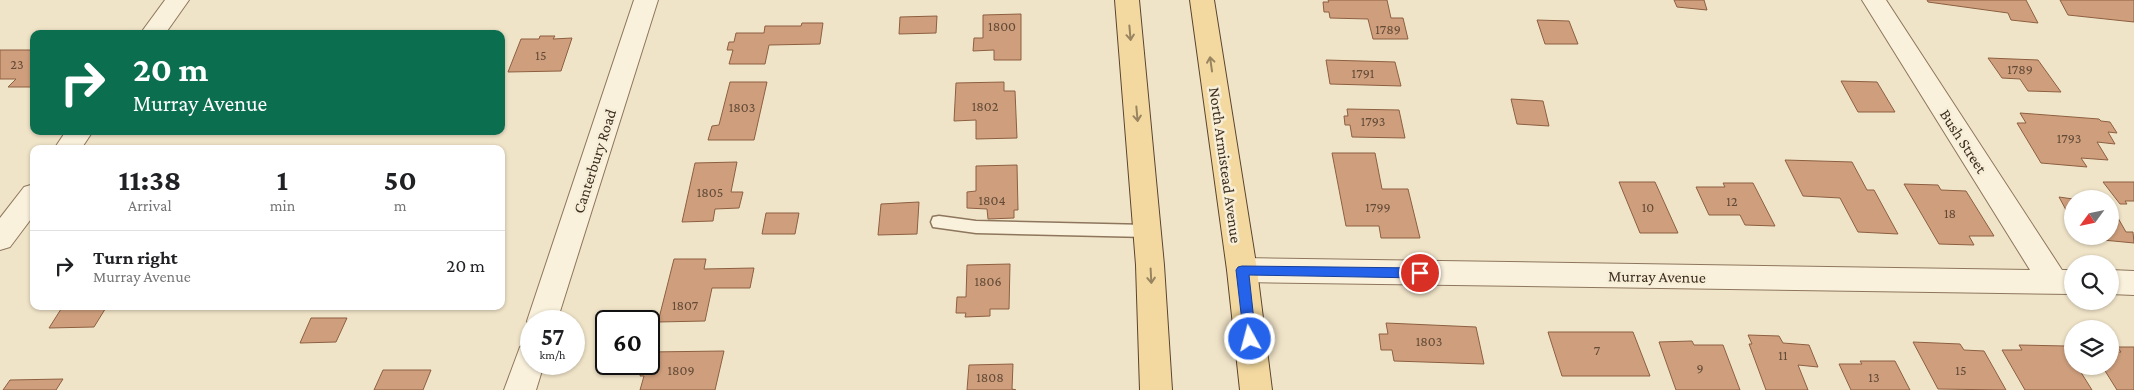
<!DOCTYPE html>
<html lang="en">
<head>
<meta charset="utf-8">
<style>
	body { margin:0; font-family:"Crimson Pro",serif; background:#f6f6f6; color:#202124; height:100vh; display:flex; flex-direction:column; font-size:19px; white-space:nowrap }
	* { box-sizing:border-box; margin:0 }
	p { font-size:16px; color:#757577 }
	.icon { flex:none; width:28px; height:28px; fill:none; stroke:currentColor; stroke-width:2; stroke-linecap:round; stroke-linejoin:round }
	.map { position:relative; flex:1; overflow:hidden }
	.panel { position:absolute; left:30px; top:145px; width:475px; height:165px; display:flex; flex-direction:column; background:#fff; border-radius:10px; box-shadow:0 1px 4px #0004 }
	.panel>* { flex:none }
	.banner { position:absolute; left:30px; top:30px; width:475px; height:105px; border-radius:10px; box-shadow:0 1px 4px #0004; background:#0b6e4f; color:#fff; overflow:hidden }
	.needle { width:32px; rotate:237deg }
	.buttons { position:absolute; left:2064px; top:190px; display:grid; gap:10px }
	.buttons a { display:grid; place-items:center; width:55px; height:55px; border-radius:50%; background:#fff; box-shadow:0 1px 4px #0004; font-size:25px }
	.speed { position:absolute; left:520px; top:310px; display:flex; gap:10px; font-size:25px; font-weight:700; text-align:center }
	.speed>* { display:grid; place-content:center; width:65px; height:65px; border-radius:50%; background:#fff; box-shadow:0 1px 4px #0004; line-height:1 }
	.speed small { font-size:12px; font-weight:400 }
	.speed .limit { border:2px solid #111; border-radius:8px; background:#fff; color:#111 }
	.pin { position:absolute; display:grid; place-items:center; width:42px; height:42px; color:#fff; margin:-21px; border:2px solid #fff; border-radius:50%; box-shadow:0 1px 5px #0007 }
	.me { position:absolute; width:55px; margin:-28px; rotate:353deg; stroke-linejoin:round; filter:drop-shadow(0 0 4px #0008) }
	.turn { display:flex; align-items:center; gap:18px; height:105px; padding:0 20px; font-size:22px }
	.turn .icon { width:65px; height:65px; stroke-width:2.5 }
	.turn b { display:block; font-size:35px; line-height:42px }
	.eta { display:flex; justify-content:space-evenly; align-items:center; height:85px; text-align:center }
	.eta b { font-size:30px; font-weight:700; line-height:35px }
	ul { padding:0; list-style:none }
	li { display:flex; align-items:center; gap:15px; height:70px; padding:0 20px; border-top:1px solid #e0e0e0 }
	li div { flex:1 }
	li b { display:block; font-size:19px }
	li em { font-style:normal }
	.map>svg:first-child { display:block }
	.building { fill:#cf9f7d; stroke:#8d5f41 }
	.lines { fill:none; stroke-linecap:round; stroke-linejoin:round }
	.lane-casing { stroke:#8d765c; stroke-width:3 }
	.street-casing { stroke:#8d765c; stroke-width:2 }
	.primary-casing { stroke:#5b4430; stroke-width:2 }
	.lane { fill:#faf1dc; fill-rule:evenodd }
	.street { fill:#faf1dc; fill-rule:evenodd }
	.primary { fill:#f3d9a0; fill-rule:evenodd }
	.oneway { stroke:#988460 }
	.route { fill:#2563eb; stroke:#184099 }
	.labels { text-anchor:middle; stroke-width:5; stroke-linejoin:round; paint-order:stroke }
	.number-label { font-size:14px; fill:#624a37 }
	.street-label { font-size:16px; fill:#3d2e20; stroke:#f7eed8 }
</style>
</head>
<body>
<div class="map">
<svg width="2134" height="390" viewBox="0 0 2134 390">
	<rect width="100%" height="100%" fill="#f0e4c8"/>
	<g class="building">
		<polygon points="1328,0 1387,0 1391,18 1403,18 1408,39 1373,39 1368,19 1330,18 1329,12 1324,12 1323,2 1329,2"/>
		<polygon points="1674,0 1704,0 1707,10 1677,7"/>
		<polygon points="1927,0 2026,0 2038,23 2011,20 2008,13 1928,2"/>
		<polygon points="2060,0 2134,0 2134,22 2068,15"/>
		<polygon points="1021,14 1021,60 994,60 994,50 973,51 974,38 983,38 983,15"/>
		<polygon points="937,16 936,33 899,34 900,17"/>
		<polygon points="1537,20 1569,21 1578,44 1545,44"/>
		<polygon points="802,23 823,23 820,44 769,45 765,64 729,64 733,50 727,50 729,42 734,42 736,33 764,33 765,26 801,26"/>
		<polygon points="540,36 555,36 553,39 572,38 561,71 508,72 521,39 539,39"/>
		<polygon points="0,50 34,50 34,87 8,87 16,79 0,79"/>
		<polygon points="1988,58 2038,60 2061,92 2028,91 2020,79 2002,78"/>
		<polygon points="1326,60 1395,62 1401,86 1330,84"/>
		<polygon points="1841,81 1877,82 1895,112 1858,112"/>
		<polygon points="730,82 767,82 754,140 708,140 712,126 719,125"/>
		<polygon points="1004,82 1004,91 1015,91 1017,138 976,139 976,120 954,121 956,83"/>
		<polygon points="1511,99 1543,101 1549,126 1517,124"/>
		<polygon points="1347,109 1399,110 1405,138 1352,137 1350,125 1345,125 1344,116 1348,116"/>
		<polygon points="2020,113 2099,119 2101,121 2110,122 2117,133 2108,132 2115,144 2097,142 2108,160 2081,158 2087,167 2041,163 2017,123 2026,123"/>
		<polygon points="1332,153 1375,153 1382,189 1408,189 1420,238 1381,238 1379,226 1346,226"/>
		<polygon points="1785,160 1852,162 1867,190 1874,190 1898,234 1858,232 1840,198 1803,196"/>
		<polygon points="737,162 731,192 743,192 739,208 715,209 713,221 682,222 695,163"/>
		<polygon points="1017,165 1018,210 1014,210 1014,218 988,219 987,209 967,208 967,192 976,191 976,166"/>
		<polygon points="1619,182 1655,182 1678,233 1640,233"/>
		<polygon points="2103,182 2134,182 2134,201 2125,201 2127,204 2120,204"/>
		<polygon points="1723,183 1753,183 1775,226 1745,225 1740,215 1709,215 1696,187 1725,187"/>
		<polygon points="1904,184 1938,185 1941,190 1966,191 1994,236 1969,236 1974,245 1939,244"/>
		<polygon points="2059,197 2073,199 2072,221"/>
		<polygon points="919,202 917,234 878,235 881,204"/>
		<polygon points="2110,204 2126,232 2133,232 2134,243 2082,238 2081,236 2110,236"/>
		<polygon points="766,213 799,213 795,234 762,234"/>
		<polygon points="674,259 706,259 704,269 754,268 750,288 712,288 705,321 658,322"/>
		<polygon points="1010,264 1009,309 990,309 990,316 965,317 966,313 956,313 957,297 966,297 967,265"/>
		<polygon points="63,306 107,306 94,327 49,328"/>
		<polygon points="401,306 448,306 448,308 400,309"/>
		<polygon points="311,318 347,318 336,342 300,343"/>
		<polygon points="1386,323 1476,327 1484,364 1394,361 1392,350 1381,350 1379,334 1388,334"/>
		<polygon points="1548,332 1633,332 1650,376 1562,376"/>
		<polygon points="1748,335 1779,336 1783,343 1809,345 1818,367 1798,365 1808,390 1766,390 1749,344 1752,344"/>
		<polygon points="1692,341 1694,345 1723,345 1740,390 1676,390 1659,342"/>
		<polygon points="1913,342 1960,344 1964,350 1984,351 2006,390 1938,389"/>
		<polygon points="2019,345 2065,346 2072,358 2072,366 2077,366 2092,390 2025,390 2002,350 2022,350"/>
		<polygon points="2117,347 2134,347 2134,390 2117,390 2102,366 2110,366 2110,352 2121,352"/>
		<polygon points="724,351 715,390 640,390 644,376 640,376 643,364 649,364 649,352"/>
		<polygon points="1860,361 1895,361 1910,390 1851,390 1839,364 1862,364"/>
		<polygon points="1013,364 1012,389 1016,390 967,390 969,365"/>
		<polygon points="383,370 431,370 423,390 374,390"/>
		<polygon points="63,379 56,390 3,390 10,380"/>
	</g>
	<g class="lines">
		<defs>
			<polygon id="lane" points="939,216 976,221 1147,225 1153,226 1155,231 1153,236 1147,237 976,233 933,227 931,222 933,217"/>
			<g id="street">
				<polygon points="165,0 189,0 165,34 140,34"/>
				<polygon points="634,0 658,0 557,321 531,321 531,330 527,321"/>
				<polygon points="1862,0 1886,0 2062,270 2072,270 2072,294 1242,282 1232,278 1227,270 1232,262 1242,258 2030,270"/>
				<polygon points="66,131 93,131 81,149 54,149"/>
				<polygon points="34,184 34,215 10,247 0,250 0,218 24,187"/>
				<polygon points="2110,270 2134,271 2134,295 2110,294"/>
				<polygon points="531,343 531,364 544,364 536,390 504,390 520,347"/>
			</g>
			<g id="primary">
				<polygon points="1115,0 1139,0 1164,265 1172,390 1140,390 1136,265"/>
				<polygon points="1190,0 1214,0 1257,270 1272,390 1240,390 1227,270"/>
			</g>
		</defs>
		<use href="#lane" class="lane-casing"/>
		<use href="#street" class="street-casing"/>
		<use href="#primary" class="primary-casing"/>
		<use href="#lane" class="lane"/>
		<use href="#street" class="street"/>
		<use href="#primary" class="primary"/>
	</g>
	<defs><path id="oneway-shaft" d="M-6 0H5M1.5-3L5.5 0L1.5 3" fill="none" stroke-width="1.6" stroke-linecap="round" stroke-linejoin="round" transform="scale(1.25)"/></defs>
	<g class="oneway">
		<use href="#oneway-shaft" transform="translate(1130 33) rotate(85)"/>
		<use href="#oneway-shaft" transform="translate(1211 64) rotate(-98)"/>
		<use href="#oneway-shaft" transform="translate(1137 114) rotate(85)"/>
		<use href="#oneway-shaft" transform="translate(1151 276) rotate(87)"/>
	</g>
	<polygon class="route" points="1242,266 1420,268 1424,269 1426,273 1424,276 1420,278 1249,275 1256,339 1254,342 1250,344 1246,342 1244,339 1236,270 1238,267"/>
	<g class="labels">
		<g class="number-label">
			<text x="1002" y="31">1800</text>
			<text x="1388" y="34">1789</text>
			<text x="541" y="60">15</text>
			<text x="17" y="69">23</text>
			<text x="2020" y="74">1789</text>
			<text x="1363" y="78">1791</text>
			<text x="985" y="111">1802</text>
			<text x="742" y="112">1803</text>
			<text x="1373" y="126">1793</text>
			<text x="2069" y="143">1793</text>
			<text x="710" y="197">1805</text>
			<text x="992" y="205">1804</text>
			<text x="1732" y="206">12</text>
			<text x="1378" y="212">1799</text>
			<text x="1648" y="212">10</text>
			<text x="1950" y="218">18</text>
			<text x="988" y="286">1806</text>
			<text x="685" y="310">1807</text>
			<text x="1429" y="346">1803</text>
			<text x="1597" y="355">7</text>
			<text x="1783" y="360">11</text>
			<text x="1700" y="373">9</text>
			<text x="681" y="375">1809</text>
			<text x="1961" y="375">15</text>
			<text x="990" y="382">1808</text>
			<text x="1874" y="382">13</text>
		</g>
		<g class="street-label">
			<text transform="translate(1964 141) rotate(57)" y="6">Bush Street</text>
			<text transform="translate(594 161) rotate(-72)" y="6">Canterbury Road</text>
			<text transform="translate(1226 165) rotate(82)" y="6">North Armistead Avenue</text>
			<text transform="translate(1657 276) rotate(1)" y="6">Murray Avenue</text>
		</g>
	</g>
</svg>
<div class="buttons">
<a><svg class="needle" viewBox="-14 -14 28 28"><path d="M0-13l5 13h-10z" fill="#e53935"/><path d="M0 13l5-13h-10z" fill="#757577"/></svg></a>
<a><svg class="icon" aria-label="search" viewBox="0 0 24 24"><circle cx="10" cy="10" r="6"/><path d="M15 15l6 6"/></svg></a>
<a><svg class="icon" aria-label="layers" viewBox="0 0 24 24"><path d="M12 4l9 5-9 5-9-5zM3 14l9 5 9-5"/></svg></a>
</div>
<div class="speed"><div>57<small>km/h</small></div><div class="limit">60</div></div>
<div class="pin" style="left:1420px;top:273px;background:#d93025"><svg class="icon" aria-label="arrive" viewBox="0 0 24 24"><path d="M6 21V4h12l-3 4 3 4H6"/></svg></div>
<svg class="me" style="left:1250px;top:339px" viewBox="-20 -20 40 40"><circle r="17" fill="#2563eb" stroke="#fff" stroke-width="3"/><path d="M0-11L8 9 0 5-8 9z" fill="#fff"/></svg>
<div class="banner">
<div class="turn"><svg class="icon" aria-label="right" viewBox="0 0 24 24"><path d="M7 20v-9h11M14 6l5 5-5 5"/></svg><div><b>20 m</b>Murray Avenue</div></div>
</div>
<section class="panel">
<div class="eta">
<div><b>11:38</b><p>Arrival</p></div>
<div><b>1</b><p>min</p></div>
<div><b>50</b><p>m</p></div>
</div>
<ul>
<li><svg class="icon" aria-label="right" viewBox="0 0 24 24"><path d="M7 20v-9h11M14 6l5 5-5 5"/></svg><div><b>Turn right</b><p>Murray Avenue</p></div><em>20 m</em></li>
</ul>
</section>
</div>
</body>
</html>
